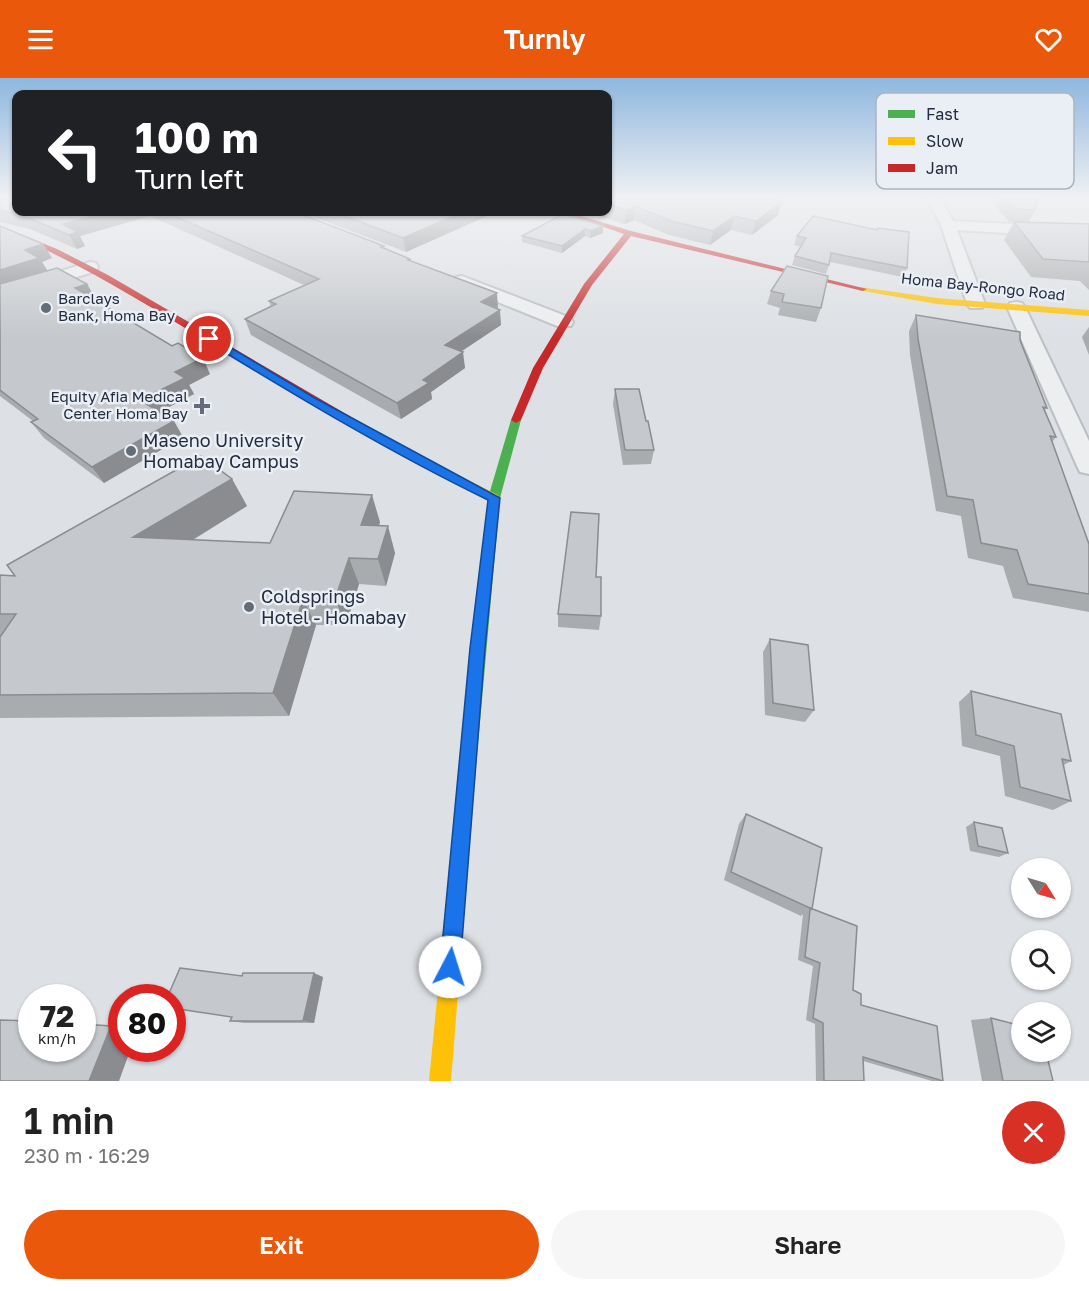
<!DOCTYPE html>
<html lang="en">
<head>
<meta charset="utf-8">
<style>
	body { margin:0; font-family:"Golos Text",sans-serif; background:#f6f6f6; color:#222; height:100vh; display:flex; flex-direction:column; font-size:22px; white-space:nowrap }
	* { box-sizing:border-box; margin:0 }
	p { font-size:20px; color:#767676 }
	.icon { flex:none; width:33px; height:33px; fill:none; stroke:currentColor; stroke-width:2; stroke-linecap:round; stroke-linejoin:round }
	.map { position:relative; height:1003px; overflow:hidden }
	.side { display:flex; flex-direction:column; background:#fff; flex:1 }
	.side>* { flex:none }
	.hud { position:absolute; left:12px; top:12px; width:600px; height:126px; border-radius:12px; box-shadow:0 2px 4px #0004; background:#202124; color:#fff; overflow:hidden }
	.needle { width:39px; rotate:127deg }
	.fabs { position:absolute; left:1011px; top:780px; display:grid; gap:12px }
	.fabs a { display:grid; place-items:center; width:60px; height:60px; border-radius:50%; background:#fff; box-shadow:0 2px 4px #0004; font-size:30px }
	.speed { position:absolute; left:18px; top:906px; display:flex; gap:12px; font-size:30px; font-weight:700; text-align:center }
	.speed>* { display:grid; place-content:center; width:78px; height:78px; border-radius:50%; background:#fff; box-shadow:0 2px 4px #0004; line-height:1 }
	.speed small { font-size:15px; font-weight:400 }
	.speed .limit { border:9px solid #d22; background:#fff; color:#111 }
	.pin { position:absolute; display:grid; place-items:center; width:51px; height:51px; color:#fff; margin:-26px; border:3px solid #fff; border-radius:50%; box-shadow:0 2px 6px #0007 }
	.me { position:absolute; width:66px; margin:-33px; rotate:5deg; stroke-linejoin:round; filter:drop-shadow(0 0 4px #0008) }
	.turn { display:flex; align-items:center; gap:21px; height:126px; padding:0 24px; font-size:27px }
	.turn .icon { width:78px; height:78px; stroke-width:2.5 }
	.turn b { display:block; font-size:42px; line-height:51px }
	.round { display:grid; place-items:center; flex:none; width:63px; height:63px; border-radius:32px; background:#f6f6f6 }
	.headline { display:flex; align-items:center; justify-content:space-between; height:102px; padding:0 24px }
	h1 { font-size:36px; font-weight:600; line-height:45px }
	.cta { display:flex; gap:12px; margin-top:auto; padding:12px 24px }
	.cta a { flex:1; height:69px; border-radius:36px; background:#ea580c; color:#fff; font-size:24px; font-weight:600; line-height:69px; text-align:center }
	.cta a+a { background:#f6f6f6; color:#222 }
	header { display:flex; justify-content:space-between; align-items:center; height:78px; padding:0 24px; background:#ea580c; color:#fff; font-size:27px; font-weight:600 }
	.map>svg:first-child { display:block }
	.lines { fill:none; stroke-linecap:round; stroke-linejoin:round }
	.street-casing { stroke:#bbbec2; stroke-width:4 }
	.street { fill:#edeef0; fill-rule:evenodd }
	.fast { fill:#4caf50; fill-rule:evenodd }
	.slow { fill:#ffc107; fill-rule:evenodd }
	.jam { fill:#c62828; fill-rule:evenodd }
	.wall { fill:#a9acaf }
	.shaded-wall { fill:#8a8c8f }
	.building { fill:#c5c8cc; stroke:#8a8c8f; stroke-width:1.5 }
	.route { fill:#1a73e8; stroke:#114b97; stroke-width:1.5 }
	.poi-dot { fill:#646c78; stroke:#eaeef5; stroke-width:2 }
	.labels { text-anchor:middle; stroke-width:5; stroke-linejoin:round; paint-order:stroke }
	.far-street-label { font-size:15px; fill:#232d3e; stroke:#eaeef5 }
	.far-poi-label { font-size:15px; fill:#232d3e; stroke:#eaeef5; text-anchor:start }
	.poi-label { font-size:18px; fill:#232d3e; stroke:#eaeef5; text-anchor:start }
	.key { fill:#eaeef5; stroke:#aeb4be; stroke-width:1.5 }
	.key-label { font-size:16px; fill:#232d3e }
</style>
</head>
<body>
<header><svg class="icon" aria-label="menu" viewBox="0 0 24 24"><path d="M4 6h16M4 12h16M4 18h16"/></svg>Turnly<svg class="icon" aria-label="heart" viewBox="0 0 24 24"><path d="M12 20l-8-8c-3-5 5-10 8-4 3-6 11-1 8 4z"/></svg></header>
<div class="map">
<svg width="1089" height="1003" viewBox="0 0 1089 1003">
	<rect width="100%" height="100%" fill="#dde0e4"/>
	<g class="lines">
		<defs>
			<g id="street">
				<polygon points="926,119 940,119 953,143 1089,150 1089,160 957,152 985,226 982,230 970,230 967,226 941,147"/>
				<polygon points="90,184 96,185 98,189 96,193 0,223 0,212"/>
				<polygon points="462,198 571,240 573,244 571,248 557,248 456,207 453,203 456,199"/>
				<polygon points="1016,224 1022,225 1025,229 1089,363 1089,396 1080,394 1077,388 1007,229 1010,225"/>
			</g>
		</defs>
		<use href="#street" class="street-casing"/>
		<use href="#street" class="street"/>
		<polygon class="fast" points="516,339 521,342 500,420 477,678 475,684 469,686 463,684 461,678 488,420 511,342"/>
		<g class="slow">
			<polygon points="860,209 937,220 1089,232 1089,238 937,226 863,213 860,213"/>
			<polygon points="419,378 498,417 500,420 498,423 490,423 415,385 413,382"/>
			<polygon points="469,670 475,672 477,678 451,1003 429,1003 461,678 463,672"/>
		</g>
		<g class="jam">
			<polygon points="560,134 568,134 631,153 867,211 863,213 631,158 592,207 543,290 521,342 516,345 511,342 533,290 584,206 624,156"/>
			<path d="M0,148L57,171L108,197L425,382L419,386L415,385C347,347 280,307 213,267C144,225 76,182 0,152Z"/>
		</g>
	</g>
	<g class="wall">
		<polygon points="0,119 16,134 295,134 410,183 498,230 501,247 461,273 465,290 431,314 432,321 401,341 251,257 245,241 271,229 269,223 304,207 150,138 80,158 85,168 77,171 30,151 0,144"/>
		<polygon points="608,119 778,137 752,157 731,152 710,167 669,157 634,142 625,146 585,134 608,134"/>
		<polygon points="997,119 1038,119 1035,132 1028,145 1009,144 995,127"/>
		<polygon points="301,134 496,134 406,174"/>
		<polygon points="1014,144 1089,146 1089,212 1080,203 1031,199 1004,162"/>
		<polygon points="0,148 43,166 52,180 42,184 47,193 96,221 94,222 210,296 189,307 194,316 159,334 183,359 104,405 44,360 31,344 33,343 0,318"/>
		<polygon points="603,148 603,155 590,160 585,158 562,175 522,164 522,158"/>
		<polygon points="878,150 907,190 903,199 830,184 826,196 792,187 795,178 801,169 794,167 797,158 877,152"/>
		<polygon points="787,188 821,230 816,244 778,237 780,230 767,226 771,213"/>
		<polygon points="916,237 1020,262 1047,330 1045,332 1056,359 1052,364 1089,466 1089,534 1013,520 1003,488 968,480 961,438 936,433 910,277 909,253"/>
		<polygon points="1089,249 1089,277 1082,259"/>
		<polygon points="615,311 646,343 654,372 651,386 623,387 613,326"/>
		<polygon points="232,401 247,428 193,462 270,465 380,444 379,448 395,475 386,508 359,506 346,547 316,547 289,638 0,640 0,497 15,498"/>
		<polygon points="596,499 601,538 599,552 558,549 558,536"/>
		<polygon points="770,561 814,632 805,644 765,637 763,574"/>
		<polygon points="971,613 1071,683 1064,687 1071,723 1053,732 1005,718 1000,678 962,668 959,624"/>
		<polygon points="746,736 812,831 861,927 943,1003 932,1003 863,983 864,1003 816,1003 815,946 806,942 813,888 798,882 803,836 801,838 724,802 739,746"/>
		<polygon points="974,744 1008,775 999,779 970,773 966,749"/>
		<polygon points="242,898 323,899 314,945 244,945 230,943"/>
		<polygon points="991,940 1053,1003 982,1003 971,942"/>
	</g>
	<g class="shaded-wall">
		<polygon points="0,119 15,119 0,127"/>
		<polygon points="782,124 778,137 752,157 756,143"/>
		<polygon points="635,128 634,142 625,146 626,132"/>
		<polygon points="110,134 148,134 150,138 80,158 85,168 77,171 63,146"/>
		<polygon points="463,134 496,134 406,174 403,160"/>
		<polygon points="734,138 731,152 710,167 713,153"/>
		<polygon points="603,148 603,155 590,160 591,153"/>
		<polygon points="585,151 585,158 562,175 562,168"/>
		<polygon points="43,166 52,180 42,184 49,195 0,210 0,192 25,172"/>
		<polygon points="87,206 96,221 84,226 75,210"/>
		<polygon points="497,215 498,230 481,224"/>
		<polygon points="500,232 501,247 447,283 445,267"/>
		<polygon points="463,274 465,290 431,314 432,321 401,341 397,325 423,302"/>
		<polygon points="203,280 210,296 189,307 194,316 150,339 140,322 175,294"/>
		<polygon points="174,343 183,359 104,405 92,389"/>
		<polygon points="232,401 247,428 153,486 133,459"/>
		<polygon points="372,417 380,444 370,474 361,447"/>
		<polygon points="388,448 395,475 386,508 378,481"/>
		<polygon points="349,480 359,506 346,547 335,521"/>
		<polygon points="303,521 316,547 289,638 273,615"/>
		<polygon points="314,895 323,899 314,945 303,943"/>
		<polygon points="111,948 122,949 122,970 131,970 119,1003 89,1003"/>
	</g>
	<g class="building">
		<polygon points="9,119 16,119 16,134 110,134 63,146 77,154 69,157 21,137 0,132 0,123 9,121"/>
		<polygon points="608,119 766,119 782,124 756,143 734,138 713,153 671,143 635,128 626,132 608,126"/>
		<polygon points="1005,119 1038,119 1035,132 1016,131"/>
		<polygon points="165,134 295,134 384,168 381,169 410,181 408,182 497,215 481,224 500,232 445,267 463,274 423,302 429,305 397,325 245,241 276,226 269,223 319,201"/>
		<polygon points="334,134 463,134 403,160"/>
		<polygon points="563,136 603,148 591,153 585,151 562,168 522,158"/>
		<polygon points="813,138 877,152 878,150 909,154 907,190 831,175 829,187 795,178 806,160 797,158"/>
		<polygon points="1014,144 1089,146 1089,184 1043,181"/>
		<polygon points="0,148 43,166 25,172 39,180 0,192"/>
		<polygon points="787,188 828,198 821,230 782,224 784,216 771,213"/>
		<polygon points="57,190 87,206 75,210 172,268 178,265 203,280 175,294 185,300 140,322 174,343 92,389 31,344 38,341 0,312 0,206"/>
		<polygon points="916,237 1020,254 1020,262 1047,330 1043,329 1056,359 1050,358 1089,466 1089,516 1028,506 1017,472 981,465 973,422 947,418 918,261"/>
		<polygon points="615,311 639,311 646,343 648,343 654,372 625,372"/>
		<polygon points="201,378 232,401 133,459 270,465 294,413 372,417 361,447 388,448 378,481 349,480 335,521 303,521 273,615 0,617 0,559 16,536 0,536 0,497 15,498 7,487"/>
		<polygon points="571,434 599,436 596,499 601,499 601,538 558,536"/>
		<polygon points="770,561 808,567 814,632 773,625"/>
		<polygon points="971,613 1061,636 1071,683 1062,681 1071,723 1020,709 1014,668 976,657"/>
		<polygon points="746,736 822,770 812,831 731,794"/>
		<polygon points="974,744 1002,750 1008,775 978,768"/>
		<polygon points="810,830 857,848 853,912 861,916 861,927 937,948 943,1003 863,979 864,1003 824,1003 823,945 813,940 820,885 805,879 810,832 812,831"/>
		<polygon points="180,890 242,898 243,895 314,895 303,943 230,943 232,939 172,930 172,920 167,920"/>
		<polygon points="991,940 1022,948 1022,974 1046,974 1053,1003 1003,1003"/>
		<polygon points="0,942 32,943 32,970 82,970 82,946 111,948 89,1003 0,1003"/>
	</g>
	<linearGradient id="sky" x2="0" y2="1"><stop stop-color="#8eb7df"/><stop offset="0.46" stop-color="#f0f1f3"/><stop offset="1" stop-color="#f0f1f3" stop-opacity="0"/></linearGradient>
	<rect width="1089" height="260" fill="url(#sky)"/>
	<path class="route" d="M206,259H213L313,319L500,420L485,570L460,889L457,897L450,900L443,897L440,889L470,570L488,422C391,375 298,319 206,263Z"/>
	<g class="poi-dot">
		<circle cx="46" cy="230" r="6"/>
		<path d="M199 319h6v6h6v6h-6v6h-6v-6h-6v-6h6z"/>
		<circle cx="131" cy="373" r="6"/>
		<circle cx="249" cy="529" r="6"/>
	</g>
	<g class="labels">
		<g class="far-street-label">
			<text transform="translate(983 209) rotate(6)" y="5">Homa Bay-Rongo Road</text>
		</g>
		<g class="far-poi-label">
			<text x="58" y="226">Barclays<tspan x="58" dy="17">Bank, Homa Bay</tspan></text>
			<text x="188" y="324" text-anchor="end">Equity Afia Medical<tspan x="188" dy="17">Center Homa Bay</tspan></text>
		</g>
		<g class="poi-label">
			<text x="143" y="369">Maseno University<tspan x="143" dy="21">Homabay Campus</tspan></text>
			<text x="261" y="525">Coldsprings<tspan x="261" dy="21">Hotel - Homabay</tspan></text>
		</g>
	</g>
	<rect x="876" y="15" width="198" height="96" rx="9" class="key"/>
	<rect x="888" y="32" width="27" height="8" fill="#4caf50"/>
	<rect x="888" y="59" width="27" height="8" fill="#ffc107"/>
	<rect x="888" y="86" width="27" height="8" fill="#c62828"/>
	<g class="key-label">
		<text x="926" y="42">Fast</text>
		<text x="926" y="69">Slow</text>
		<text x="926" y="96">Jam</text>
	</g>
</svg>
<div class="fabs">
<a><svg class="needle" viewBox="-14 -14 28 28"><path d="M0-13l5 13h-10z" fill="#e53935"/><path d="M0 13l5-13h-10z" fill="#767676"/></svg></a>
<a><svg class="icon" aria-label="search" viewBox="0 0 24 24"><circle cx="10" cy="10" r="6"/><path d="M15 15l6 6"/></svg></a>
<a><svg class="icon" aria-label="layers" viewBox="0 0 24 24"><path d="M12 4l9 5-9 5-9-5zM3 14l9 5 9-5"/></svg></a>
</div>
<div class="speed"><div>72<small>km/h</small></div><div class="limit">80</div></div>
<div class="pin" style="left:209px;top:261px;background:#d93025"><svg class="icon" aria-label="arrive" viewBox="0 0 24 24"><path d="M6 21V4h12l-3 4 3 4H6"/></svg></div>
<svg class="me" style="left:450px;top:889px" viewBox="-20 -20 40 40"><circle r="19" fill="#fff"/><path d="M0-13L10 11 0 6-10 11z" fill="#1a73e8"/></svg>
<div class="hud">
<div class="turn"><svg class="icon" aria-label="left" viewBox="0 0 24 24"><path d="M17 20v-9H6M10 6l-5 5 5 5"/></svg><div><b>100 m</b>Turn left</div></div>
</div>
</div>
<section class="side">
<div class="headline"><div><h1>1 min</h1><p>230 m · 16:29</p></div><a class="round" style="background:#d93025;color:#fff"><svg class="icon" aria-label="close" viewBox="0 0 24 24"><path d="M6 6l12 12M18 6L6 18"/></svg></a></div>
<div class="cta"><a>Exit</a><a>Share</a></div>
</section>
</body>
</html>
